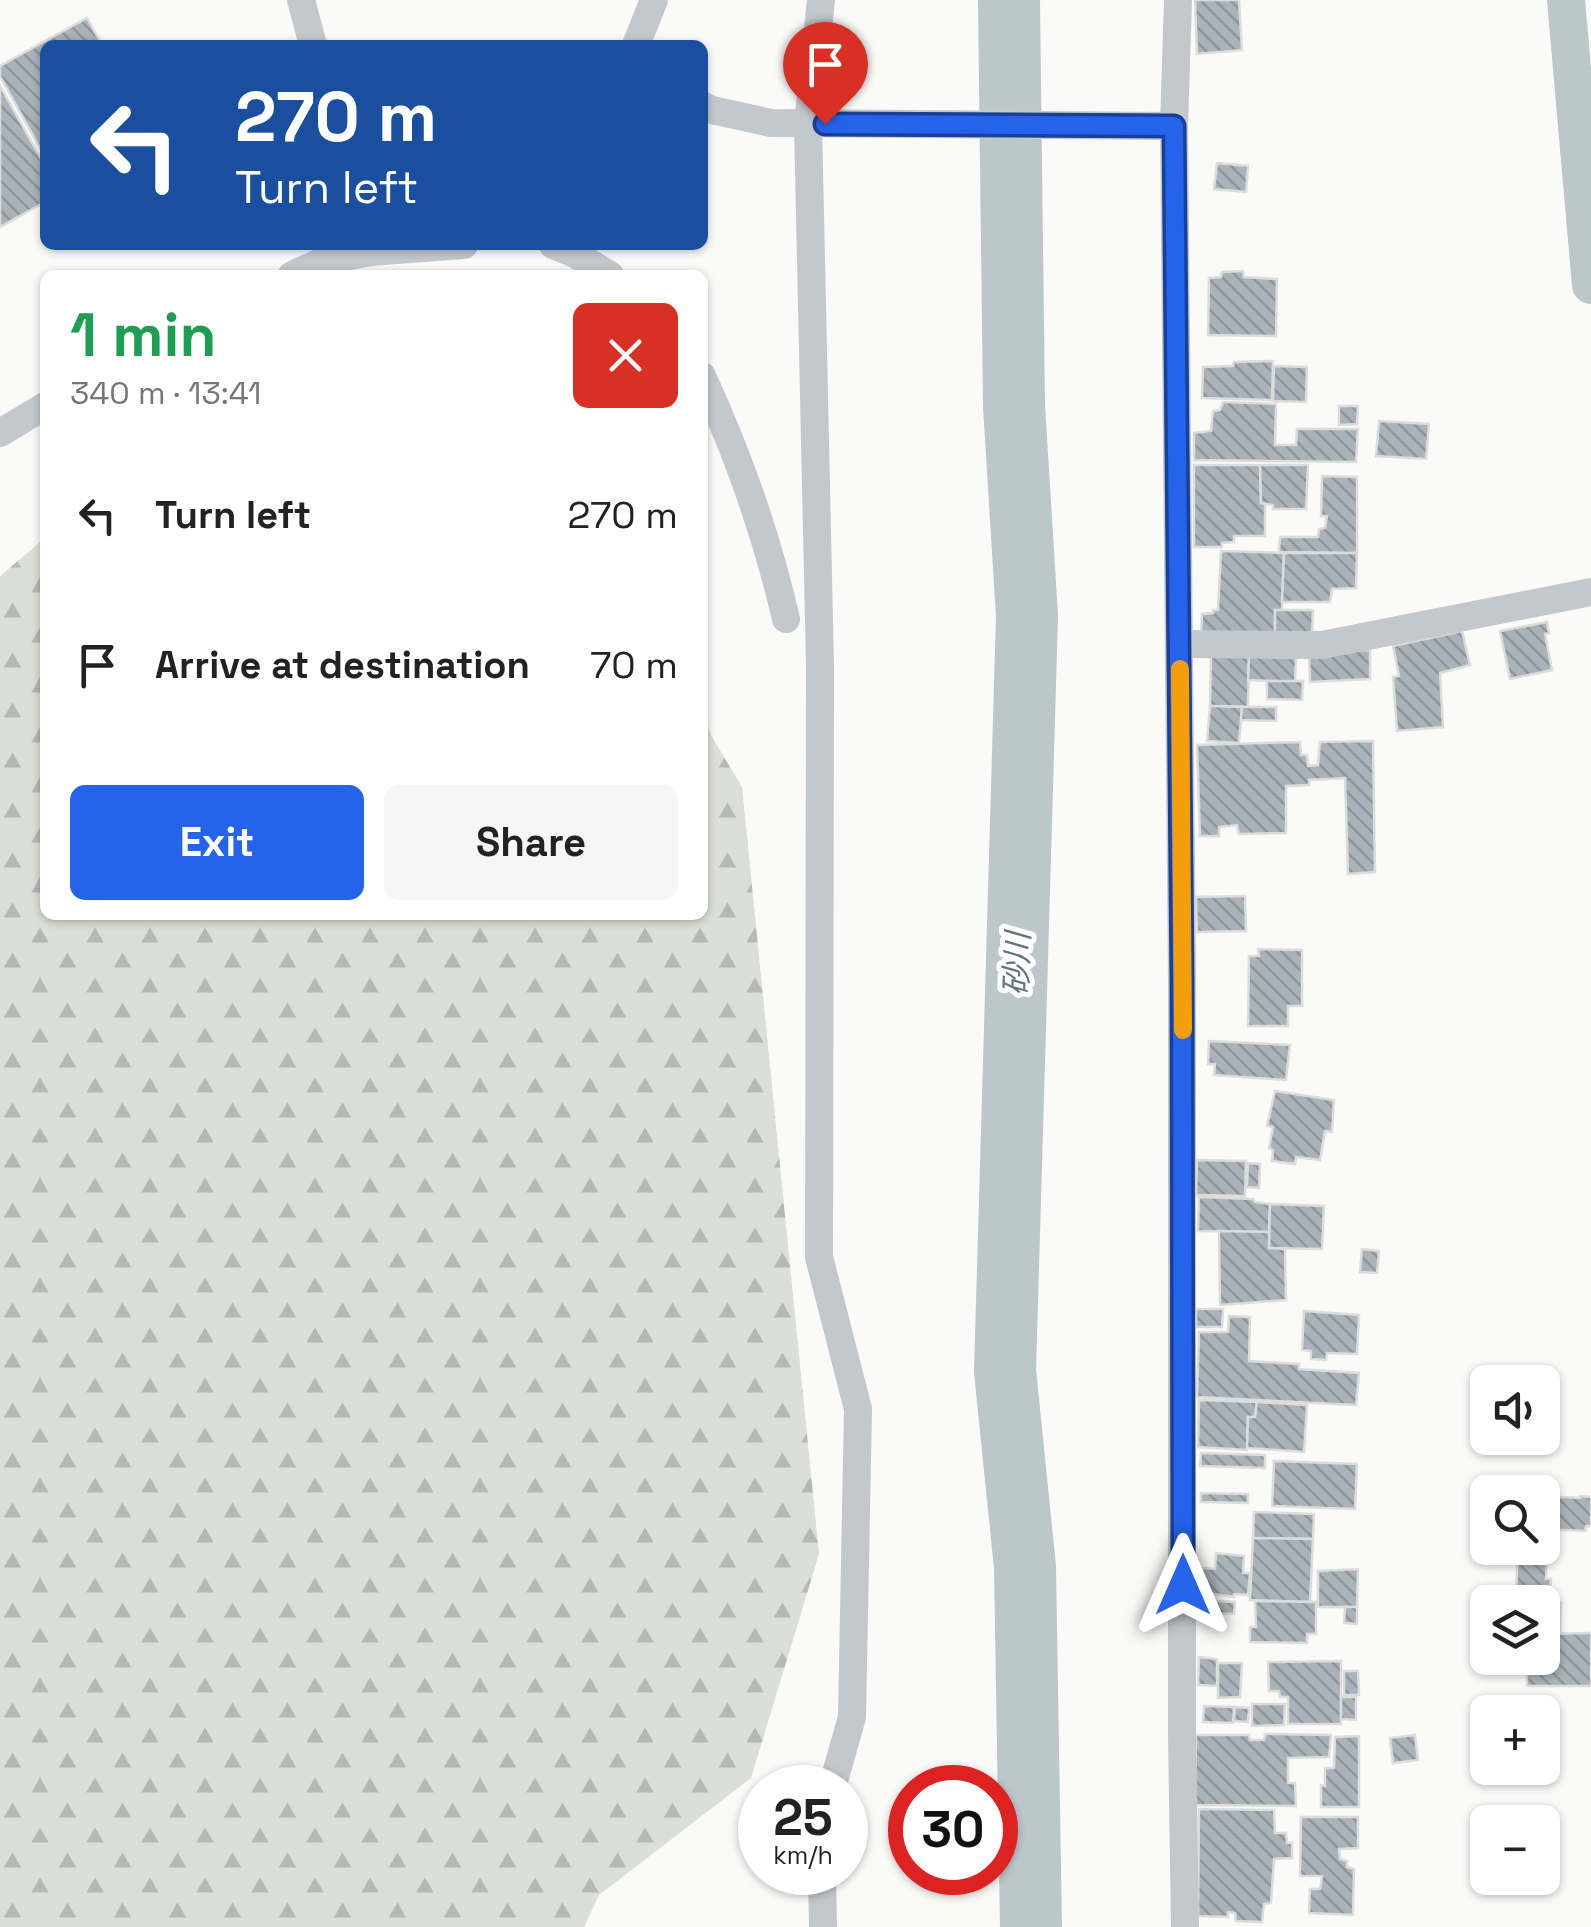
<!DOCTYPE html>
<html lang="en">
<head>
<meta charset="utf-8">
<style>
	body { margin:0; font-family:"Space Grotesk","Noto Sans JP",sans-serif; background:#f6f6f6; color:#222; height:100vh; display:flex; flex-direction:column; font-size:38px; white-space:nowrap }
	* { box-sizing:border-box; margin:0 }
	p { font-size:32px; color:#767676 }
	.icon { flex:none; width:55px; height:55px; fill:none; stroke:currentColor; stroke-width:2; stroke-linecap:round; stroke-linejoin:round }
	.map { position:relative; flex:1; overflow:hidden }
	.side { position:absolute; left:40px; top:270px; width:668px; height:650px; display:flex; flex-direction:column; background:#fff; border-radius:15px; box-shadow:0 2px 8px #0004 }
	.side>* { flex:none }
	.top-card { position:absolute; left:40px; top:40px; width:668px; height:210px; border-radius:15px; box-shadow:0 2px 8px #0004; background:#1a4fa0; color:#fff; overflow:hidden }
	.controls { position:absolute; left:1470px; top:1365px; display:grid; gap:20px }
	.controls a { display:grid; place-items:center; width:90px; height:90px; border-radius:15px; background:#fff; box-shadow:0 2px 8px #0004; font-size:50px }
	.speed { position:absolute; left:738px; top:1765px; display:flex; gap:20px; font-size:50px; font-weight:700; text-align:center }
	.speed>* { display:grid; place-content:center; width:130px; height:130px; border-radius:50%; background:#fff; box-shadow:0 2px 8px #0004; line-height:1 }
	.speed small { font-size:25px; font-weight:400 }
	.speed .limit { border:15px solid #d22; background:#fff; color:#111 }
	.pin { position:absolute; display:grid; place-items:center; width:85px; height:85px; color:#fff; margin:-102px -42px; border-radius:50% 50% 50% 0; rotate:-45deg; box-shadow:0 0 10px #0007 }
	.pin .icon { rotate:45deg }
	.me { position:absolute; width:110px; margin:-55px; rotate:0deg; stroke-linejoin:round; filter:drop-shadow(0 0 8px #0008) }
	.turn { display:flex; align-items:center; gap:35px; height:210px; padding:0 30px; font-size:45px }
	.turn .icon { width:130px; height:130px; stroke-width:2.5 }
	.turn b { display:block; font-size:70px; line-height:85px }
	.round { display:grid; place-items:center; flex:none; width:105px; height:105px; border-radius:15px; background:#f6f6f6 }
	.overview { display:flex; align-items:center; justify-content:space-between; height:170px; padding:0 30px }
	h1 { font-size:60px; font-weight:700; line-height:75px; color:#1e9e55 }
	.cta { display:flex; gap:20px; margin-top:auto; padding:20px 30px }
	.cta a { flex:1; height:115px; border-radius:15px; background:#2563eb; color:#fff; font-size:40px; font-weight:700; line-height:115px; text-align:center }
	.cta a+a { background:#f6f6f6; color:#222 }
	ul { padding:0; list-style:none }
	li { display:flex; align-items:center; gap:30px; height:150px; padding:0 30px }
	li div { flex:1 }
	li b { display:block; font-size:38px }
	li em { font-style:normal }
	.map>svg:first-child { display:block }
	.forest { fill:url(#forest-firs) }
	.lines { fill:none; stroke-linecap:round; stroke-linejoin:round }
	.canal { stroke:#bbc7cb; stroke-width:38 }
	.river { stroke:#bbc7cb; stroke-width:62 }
	.building { fill:url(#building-back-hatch); stroke:#dcdcda; stroke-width:2.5 }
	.street { stroke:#c3c8cc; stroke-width:28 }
	.route-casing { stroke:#184099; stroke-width:25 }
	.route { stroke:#2563eb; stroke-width:18 }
	.slow { stroke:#f59e0b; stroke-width:18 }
	.labels { text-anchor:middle; stroke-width:10; stroke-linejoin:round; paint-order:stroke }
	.water-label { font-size:32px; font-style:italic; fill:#60757c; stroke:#fff }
</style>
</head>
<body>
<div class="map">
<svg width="1591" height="1927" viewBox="0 0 1591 1927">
	<defs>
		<pattern id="forest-firs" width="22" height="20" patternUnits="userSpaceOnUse" patternTransform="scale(2.5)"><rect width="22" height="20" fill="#dadfd7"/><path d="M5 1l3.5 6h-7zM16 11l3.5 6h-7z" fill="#b4b9b4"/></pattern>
		<pattern id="building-back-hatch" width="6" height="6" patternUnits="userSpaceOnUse" patternTransform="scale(2.5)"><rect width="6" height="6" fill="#aab3b9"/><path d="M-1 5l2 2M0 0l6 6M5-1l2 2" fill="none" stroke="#8e969c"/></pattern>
	</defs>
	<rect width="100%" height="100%" fill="#fafaf8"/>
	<polygon class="forest" points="45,538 45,915 702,915 703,711 712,737 742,787 819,1554 751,1778 599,1895 584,1927 0,1927 0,576"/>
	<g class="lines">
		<polyline class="canal" points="1566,0 1591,285"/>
		<polyline class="river" points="1009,0 1014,406 1027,616 1005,1371 1025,1567 1031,1927"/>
	</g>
	<g class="building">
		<polygon points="1195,0 1239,0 1242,50 1197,54"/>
		<polygon points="87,18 102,45 45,45 45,157 0,76 0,66"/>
		<polygon points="0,86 45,166 45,202 0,227"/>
		<polygon points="1217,163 1248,166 1246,192 1214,189"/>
		<polygon points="1243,271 1244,277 1277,279 1276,336 1208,335 1209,278 1221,277 1222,272"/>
		<polygon points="1273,361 1272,400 1202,398 1203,367 1233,366 1234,362"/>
		<polygon points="1274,366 1307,367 1306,402 1273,401"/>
		<polygon points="1223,402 1276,404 1275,445 1296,445 1297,429 1358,429 1356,462 1194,460 1194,433 1211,431 1213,411 1220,410"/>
		<polygon points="1339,406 1358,406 1357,424 1339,425"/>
		<polygon points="1379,421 1429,424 1426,459 1376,456"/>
		<polygon points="1194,465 1260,465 1261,503 1265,504 1265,536 1234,536 1234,542 1222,543 1222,547 1194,547"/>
		<polygon points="1260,465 1308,465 1306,509 1273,509 1273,505 1261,503"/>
		<polygon points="1322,476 1357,477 1357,553 1279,552 1280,537 1318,537 1319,529 1325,528 1327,516 1321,516"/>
		<polygon points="1221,551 1284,553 1282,610 1275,610 1275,635 1201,633 1202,614 1213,613 1213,610 1218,610"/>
		<polygon points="1284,553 1357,553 1356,588 1332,589 1330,602 1282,602"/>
		<polygon points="1275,610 1313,610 1312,635 1275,635"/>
		<polygon points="1547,622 1549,633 1545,634 1552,670 1510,679 1500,631"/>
		<polygon points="1462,631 1470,665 1440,673 1443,727 1397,731 1393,677 1399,676 1393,646"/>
		<polygon points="1370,650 1370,679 1310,682 1309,653"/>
		<polygon points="1211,654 1249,656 1248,707 1210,706"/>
		<polygon points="1249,656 1296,658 1295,682 1248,680"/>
		<polygon points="1267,681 1303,681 1302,700 1267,699"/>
		<polygon points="1210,706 1242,707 1239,743 1207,741"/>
		<polygon points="1242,707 1276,707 1276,721 1241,720"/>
		<polygon points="1373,741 1375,872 1348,874 1345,778 1309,780 1309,785 1286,786 1286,833 1239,834 1237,825 1219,827 1219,836 1200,836 1197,745 1300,742 1301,755 1307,755 1308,766 1318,765 1320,742"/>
		<polygon points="1245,896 1246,931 1197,932 1196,897"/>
		<polygon points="1258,949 1302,950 1302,1006 1288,1006 1288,1026 1248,1026 1249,956 1259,956"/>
		<polygon points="1209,1041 1290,1045 1286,1080 1214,1075 1215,1064 1208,1064"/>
		<polygon points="1275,1091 1334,1100 1332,1132 1325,1131 1320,1160 1296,1157 1295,1164 1272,1161 1273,1150 1269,1148 1273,1127 1267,1126"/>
		<polygon points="1197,1160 1246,1161 1245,1196 1196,1195"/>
		<polygon points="1248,1163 1260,1164 1259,1188 1247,1187"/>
		<polygon points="1199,1197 1253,1199 1255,1202 1270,1204 1269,1232 1198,1231"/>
		<polygon points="1270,1204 1324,1206 1322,1249 1269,1248"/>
		<polygon points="1219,1231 1269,1232 1269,1248 1285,1249 1286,1300 1220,1305"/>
		<polygon points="1362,1249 1379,1251 1377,1273 1360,1272"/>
		<polygon points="1196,1309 1223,1309 1222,1327 1196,1327"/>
		<polygon points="1304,1311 1359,1315 1357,1354 1327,1353 1326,1360 1311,1359 1311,1351 1302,1350"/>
		<polygon points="1229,1316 1250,1317 1249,1361 1299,1364 1299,1369 1359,1373 1356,1405 1197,1397 1199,1332 1228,1332"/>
		<polygon points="1199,1400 1257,1402 1255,1417 1248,1417 1247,1450 1198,1447"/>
		<polygon points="1257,1402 1307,1405 1304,1452 1247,1448 1248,1417 1255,1417"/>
		<polygon points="1201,1453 1265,1455 1265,1468 1200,1466"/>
		<polygon points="1274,1461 1357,1464 1355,1509 1272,1506"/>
		<polygon points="1201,1493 1248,1494 1248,1503 1201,1502"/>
		<polygon points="1542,1496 1580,1498 1580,1496 1591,1497 1591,1526 1586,1526 1585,1531 1542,1529"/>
		<polygon points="1254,1512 1314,1514 1313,1539 1253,1538"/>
		<polygon points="1253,1538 1313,1539 1310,1602 1250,1600"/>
		<polygon points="1542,1539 1548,1540 1546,1579 1551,1579 1550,1595 1516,1594 1518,1548 1542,1548"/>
		<polygon points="1216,1553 1244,1556 1243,1573 1250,1573 1248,1595 1234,1594 1234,1597 1200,1592 1202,1568 1215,1569"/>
		<polygon points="1358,1569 1357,1607 1318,1607 1318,1571"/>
		<polygon points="1518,1600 1561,1602 1560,1631 1542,1630 1542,1602 1518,1602"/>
		<polygon points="1214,1601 1235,1602 1234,1614 1214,1613"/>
		<polygon points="1255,1601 1316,1602 1316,1634 1307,1634 1307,1643 1250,1642 1250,1627 1256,1627"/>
		<polygon points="1345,1607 1357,1607 1357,1624 1344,1623"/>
		<polygon points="1591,1633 1591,1686 1527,1686 1527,1658 1542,1658 1542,1634"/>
		<polygon points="1199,1657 1217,1659 1217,1686 1198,1685"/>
		<polygon points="1341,1661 1341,1724 1288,1724 1288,1697 1280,1697 1279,1691 1269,1691 1268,1662"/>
		<polygon points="1218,1663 1242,1663 1240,1697 1218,1698"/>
		<polygon points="1344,1671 1358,1671 1359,1695 1344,1695"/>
		<polygon points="1341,1697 1356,1697 1356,1720 1341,1719"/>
		<polygon points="1252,1704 1285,1704 1284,1725 1252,1726"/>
		<polygon points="1204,1706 1234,1707 1233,1723 1203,1722"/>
		<polygon points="1235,1707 1249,1708 1248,1722 1234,1721"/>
		<polygon points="1265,1734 1331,1735 1329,1757 1288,1758 1288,1783 1295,1783 1296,1806 1195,1805 1196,1735 1249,1735 1250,1740 1264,1740"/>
		<polygon points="1415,1735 1418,1760 1393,1763 1390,1738"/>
		<polygon points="1359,1736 1359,1807 1321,1807 1321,1785 1325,1786 1325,1768 1334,1768 1335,1737"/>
		<polygon points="1199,1809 1274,1810 1275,1833 1286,1833 1287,1843 1292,1843 1292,1858 1274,1859 1271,1903 1264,1904 1262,1922 1236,1921 1235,1913 1228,1912 1228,1917 1198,1916"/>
		<polygon points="1301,1817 1358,1817 1358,1848 1339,1849 1340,1859 1347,1861 1347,1867 1354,1869 1353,1915 1309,1913 1310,1889 1320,1889 1322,1876 1300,1876"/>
	</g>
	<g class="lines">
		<g class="street">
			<polyline points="301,0 313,45"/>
			<polyline points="821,0 808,124 820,667 819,1257 858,1409 852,1717 832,1788"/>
			<polyline points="1178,0 1174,126 1182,981 1182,1735 1185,1927"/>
			<polyline points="636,45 654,0"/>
			<polyline points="702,105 712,110 771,123 1174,126"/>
			<polyline points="350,245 369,252 464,245"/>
			<polyline points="553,245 575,254 610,275"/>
			<polyline points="292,275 323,261 371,252"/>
			<path d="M702,376C738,454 767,536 786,619"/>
			<polyline points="0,433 45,406"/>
			<polyline points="1180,644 1322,645 1591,592"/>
			<polyline points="822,1872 823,1927"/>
		</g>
	</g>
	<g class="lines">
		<defs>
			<polyline id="route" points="825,124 1174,126 1182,981 1183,1585"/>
		</defs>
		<use href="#route" class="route-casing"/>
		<use href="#route" class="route"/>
		<polyline class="slow" points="1180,669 1183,1030"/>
	</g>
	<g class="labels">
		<g class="water-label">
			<text transform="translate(1017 964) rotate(-88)" y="11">砂川</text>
		</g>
	</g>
</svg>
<div class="controls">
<a><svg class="icon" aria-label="sound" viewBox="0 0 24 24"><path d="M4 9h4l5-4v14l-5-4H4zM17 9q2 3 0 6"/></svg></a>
<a><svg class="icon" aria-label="search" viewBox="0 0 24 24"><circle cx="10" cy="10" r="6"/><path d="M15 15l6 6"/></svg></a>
<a><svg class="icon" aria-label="layers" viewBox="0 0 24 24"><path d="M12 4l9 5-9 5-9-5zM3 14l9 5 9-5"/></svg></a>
<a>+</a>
<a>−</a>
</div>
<div class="speed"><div>25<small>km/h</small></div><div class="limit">30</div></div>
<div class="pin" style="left:825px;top:124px;background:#d93025"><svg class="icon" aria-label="arrive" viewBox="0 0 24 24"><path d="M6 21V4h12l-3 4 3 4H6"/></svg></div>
<svg class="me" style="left:1183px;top:1585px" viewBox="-20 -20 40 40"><path d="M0-17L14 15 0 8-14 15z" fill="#2563eb" stroke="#fff" stroke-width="4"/></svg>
<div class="top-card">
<div class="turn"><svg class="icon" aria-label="left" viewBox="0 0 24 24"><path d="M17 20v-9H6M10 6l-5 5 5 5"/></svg><div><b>270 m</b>Turn left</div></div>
</div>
<section class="side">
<div class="overview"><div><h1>1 min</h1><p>340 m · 13:41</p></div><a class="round" style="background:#d93025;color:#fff"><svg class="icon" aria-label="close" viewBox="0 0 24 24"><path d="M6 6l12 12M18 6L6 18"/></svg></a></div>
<ul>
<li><svg class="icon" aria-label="left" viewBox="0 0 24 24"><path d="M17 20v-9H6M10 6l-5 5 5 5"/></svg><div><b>Turn left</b></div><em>270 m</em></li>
<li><svg class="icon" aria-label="arrive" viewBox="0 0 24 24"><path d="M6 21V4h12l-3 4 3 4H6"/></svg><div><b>Arrive at destination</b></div><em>70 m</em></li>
</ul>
<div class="cta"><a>Exit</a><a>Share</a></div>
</section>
</div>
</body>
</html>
